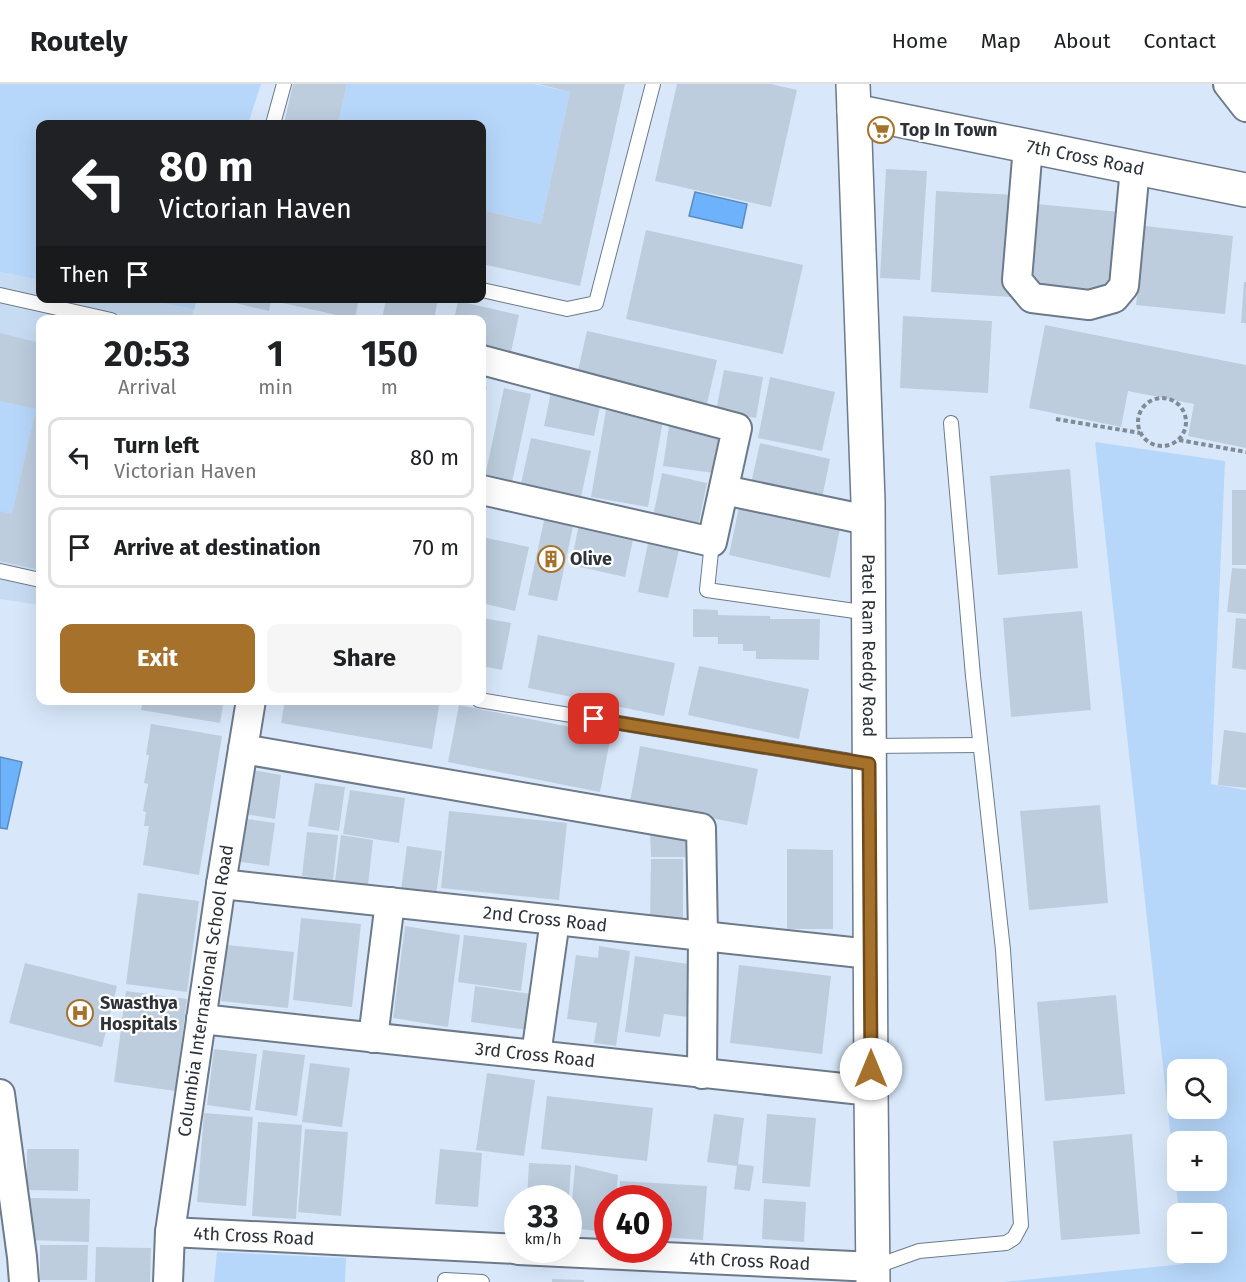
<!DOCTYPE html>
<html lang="en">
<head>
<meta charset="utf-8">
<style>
	body { margin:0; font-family:"Fira Sans",sans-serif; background:#f6f6f6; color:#202124; height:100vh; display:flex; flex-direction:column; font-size:22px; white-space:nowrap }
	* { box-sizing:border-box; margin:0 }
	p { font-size:20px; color:#757577 }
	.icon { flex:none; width:33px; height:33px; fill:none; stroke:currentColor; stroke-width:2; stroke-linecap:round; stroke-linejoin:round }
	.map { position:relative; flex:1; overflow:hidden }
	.drawer { position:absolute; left:36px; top:231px; width:450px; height:390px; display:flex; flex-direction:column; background:#fff; border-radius:12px; box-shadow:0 6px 24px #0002 }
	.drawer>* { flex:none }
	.guide { position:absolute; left:36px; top:36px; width:450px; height:183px; border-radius:12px; box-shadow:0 6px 24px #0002; background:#202124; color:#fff; overflow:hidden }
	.buttons { position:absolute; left:1167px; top:975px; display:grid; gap:12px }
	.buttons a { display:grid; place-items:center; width:60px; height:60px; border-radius:12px; background:#fff; box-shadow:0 6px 24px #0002; font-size:30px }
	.speed { position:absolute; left:504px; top:1101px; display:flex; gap:12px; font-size:30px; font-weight:700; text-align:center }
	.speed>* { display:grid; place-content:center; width:78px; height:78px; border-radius:50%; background:#fff; box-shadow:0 6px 24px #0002; line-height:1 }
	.speed small { font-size:15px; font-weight:400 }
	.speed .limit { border:9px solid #d22; background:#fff; color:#111 }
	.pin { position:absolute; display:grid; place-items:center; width:51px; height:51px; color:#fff; margin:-26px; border-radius:12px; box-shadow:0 3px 9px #0006 }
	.me { position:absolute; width:66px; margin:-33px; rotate:0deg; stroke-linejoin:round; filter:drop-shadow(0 0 4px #0008) }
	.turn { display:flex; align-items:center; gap:21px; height:126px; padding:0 24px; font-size:27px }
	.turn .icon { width:78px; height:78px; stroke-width:2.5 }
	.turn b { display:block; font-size:42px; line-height:51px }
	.then { display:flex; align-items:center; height:57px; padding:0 24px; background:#0003; gap:12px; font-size:22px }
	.eta { display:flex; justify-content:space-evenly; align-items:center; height:102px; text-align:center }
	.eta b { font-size:36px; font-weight:700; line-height:42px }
	.cta { display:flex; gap:12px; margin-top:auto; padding:12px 24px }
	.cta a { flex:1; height:69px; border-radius:12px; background:#a6722b; color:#fff; font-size:24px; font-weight:700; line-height:69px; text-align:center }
	.cta a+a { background:#f6f6f6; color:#202124 }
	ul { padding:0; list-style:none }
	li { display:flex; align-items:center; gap:18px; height:81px; margin:0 12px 9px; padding:0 12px; border:3px solid #e0e0e0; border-radius:12px }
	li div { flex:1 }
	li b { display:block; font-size:22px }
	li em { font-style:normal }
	header { display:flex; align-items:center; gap:36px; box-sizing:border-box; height:84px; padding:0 30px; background:#fff; border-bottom:2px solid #e0e0e0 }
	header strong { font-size:28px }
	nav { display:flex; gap:33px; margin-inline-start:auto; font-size:21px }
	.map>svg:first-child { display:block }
	.built { fill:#c7dcf3 }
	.green { fill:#b7d7fa; fill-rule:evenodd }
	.water { fill:#6db2fa; stroke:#5a8cc0; stroke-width:1.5 }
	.building { fill:#bdcdde }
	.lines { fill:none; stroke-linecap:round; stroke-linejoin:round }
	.lane-casing { stroke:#6c7a8a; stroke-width:16 }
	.street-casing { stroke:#6c7a8a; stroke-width:32 }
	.secondary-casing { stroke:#6c7a8a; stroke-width:36 }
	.path { stroke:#808b97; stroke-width:4; stroke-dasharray:4.5 3; stroke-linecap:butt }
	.lane { stroke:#fff; stroke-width:14 }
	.street { stroke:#fff; stroke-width:28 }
	.secondary { stroke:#fff; stroke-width:33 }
	.route-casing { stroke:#6c4a1c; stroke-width:15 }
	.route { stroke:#a6722b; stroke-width:10 }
	.labels { text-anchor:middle; stroke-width:4.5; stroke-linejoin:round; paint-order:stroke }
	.poi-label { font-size:18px; font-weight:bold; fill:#2c3238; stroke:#fff; text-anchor:start }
	.street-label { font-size:18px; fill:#2c3238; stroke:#fff }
</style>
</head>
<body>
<header>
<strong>Routely</strong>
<nav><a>Home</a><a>Map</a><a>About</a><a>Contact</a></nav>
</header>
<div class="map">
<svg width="1246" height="1198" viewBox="0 0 1246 1198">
	<rect width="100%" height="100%" fill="#d8e8fa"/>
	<polygon class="built" points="0,188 40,196 40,214 140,215 194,225 191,235 40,236 40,521 0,515"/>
	<g class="green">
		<polygon points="0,0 261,0 248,40 40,40 40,196 0,188"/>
		<polygon points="347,0 534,0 570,8 541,140 482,126 482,40 338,40"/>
		<polygon points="140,215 197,215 194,225"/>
		<polygon points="0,317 36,325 12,430 0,427"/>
		<path d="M1095,358L1225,377L1211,700L1246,706V1198H1003L1184,1180L1183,1169L1216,1168V1130L1179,1129ZM1178,986H1216V1024H1178ZM1178,1058H1216V1096H1178Z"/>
		<polygon points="217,1168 346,1174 345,1198 214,1198"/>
	</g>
	<g class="water">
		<polygon points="695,108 747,120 742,144 689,132"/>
		<polygon points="0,673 22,678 7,745 0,744"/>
	</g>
	<g class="building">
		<polygon points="293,0 347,0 338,40 284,40"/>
		<polygon points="538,0 625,0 580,202 482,180 482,126 541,140 570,8"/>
		<polygon points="677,0 771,0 797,6 771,123 655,97"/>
		<polygon points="886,85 927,87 920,196 880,194"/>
		<polygon points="936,107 1016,111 1011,213 931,208"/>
		<polygon points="1037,120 1120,128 1111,211 1029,202"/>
		<polygon points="1145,142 1233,152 1225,230 1136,221"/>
		<polygon points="646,146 803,181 783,270 626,235"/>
		<polygon points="1244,198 1246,198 1246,239 1241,239"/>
		<polygon points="214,214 272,214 269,227"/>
		<polygon points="279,214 359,214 355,235 278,218"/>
		<polygon points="386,214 438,214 434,236 382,236"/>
		<polygon points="458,217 519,231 510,273 482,266 482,236 454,236"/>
		<polygon points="903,232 992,237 988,309 900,304"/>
		<polygon points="1045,241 1246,281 1246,364 1188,352 1194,320 1128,307 1121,343 1029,324"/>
		<polygon points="587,247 717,276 707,320 577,291"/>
		<polygon points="0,249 40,259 40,486 0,477 0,427 12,430 36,325 0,317"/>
		<polygon points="724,286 763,293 756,334 716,327"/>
		<polygon points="770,293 835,308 822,367 758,354"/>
		<polygon points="482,301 487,303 482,325"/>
		<polygon points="552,303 602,313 594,352 544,342"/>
		<polygon points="504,304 531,310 512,398 485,392"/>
		<polygon points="606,326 663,336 648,423 591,413"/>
		<polygon points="670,335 721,343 714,389 663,382"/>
		<polygon points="531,354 591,367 580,417 520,404"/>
		<polygon points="760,359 830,375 821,419 750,404"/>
		<polygon points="1070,385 1078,484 998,491 990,392"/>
		<polygon points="662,389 707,399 698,442 653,433"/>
		<rect x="1232" y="406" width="14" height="75"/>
		<polygon points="739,423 840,445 830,494 729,471"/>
		<polygon points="545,432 574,438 557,517 528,511"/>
		<polygon points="579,439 634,451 625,493 571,481"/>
		<polygon points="482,453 529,463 515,527 482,519"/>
		<polygon points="648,459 679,466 668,514 638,508"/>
		<polygon points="1232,484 1246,485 1246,530 1227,528"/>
		<polygon points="693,525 718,526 718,531 770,532 770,535 820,535 819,576 756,575 756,567 743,567 743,560 718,560 718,553 693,553"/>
		<polygon points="1082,527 1091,626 1011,633 1003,534"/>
		<polygon points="482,534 511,539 502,586 482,582"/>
		<polygon points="1236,534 1246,535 1246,586 1232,584"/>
		<polygon points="538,551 675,579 664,632 528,604"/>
		<polygon points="699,582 809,605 799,655 688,631"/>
		<polygon points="143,616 224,616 220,639 141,626"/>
		<polygon points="285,616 440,616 432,665 281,639"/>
		<polygon points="459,621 611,651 600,708 448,678"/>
		<polygon points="151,640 222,652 199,791 143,781 149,742 144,742 146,728 143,727 148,700 144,699 149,671 146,671"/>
		<polygon points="1224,646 1246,649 1246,704 1218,701"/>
		<polygon points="640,662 758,685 747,741 630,718"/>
		<polygon points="246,685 281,691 275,735 239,729"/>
		<polygon points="315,699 345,703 339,747 308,742"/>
		<polygon points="350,706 405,714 399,759 343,750"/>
		<polygon points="1100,721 1108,819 1029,826 1020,727"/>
		<polygon points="449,727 567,739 559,816 441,804"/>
		<polygon points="240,734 275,739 269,782 235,777"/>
		<polygon points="650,747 685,747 685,773 651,773"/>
		<polygon points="307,748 338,751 333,796 302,792"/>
		<polygon points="341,751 373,756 368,801 335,797"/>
		<polygon points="407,762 442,767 436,811 401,806"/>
		<polygon points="787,765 833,766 833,845 787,845"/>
		<polygon points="651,775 683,775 683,836 650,836"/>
		<polygon points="138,809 199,817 187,908 126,900"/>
		<polygon points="301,834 361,840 352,923 293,916"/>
		<polygon points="405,842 460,851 448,943 393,934"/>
		<polygon points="464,851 527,859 521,907 458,898"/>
		<polygon points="227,861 294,868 288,924 221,917"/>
		<polygon points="599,862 630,867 616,962 594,959 597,939 567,935 576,871 598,874"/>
		<polygon points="635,872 695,881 688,933 664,930 660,953 625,948"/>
		<polygon points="25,879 117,902 102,963 9,939"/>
		<polygon points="739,881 831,892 822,970 730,959"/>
		<polygon points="475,902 531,910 527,946 471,938"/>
		<polygon points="126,907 187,915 175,1007 114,998"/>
		<polygon points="1116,911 1125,1010 1045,1017 1037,918"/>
		<polygon points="214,965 257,970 250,1027 207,1021"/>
		<polygon points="263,966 305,971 297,1032 255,1026"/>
		<polygon points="310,979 350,984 342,1043 302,1038"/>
		<polygon points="487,989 535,996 524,1072 476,1066"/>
		<polygon points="547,1012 653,1024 647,1077 541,1065"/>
		<polygon points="204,1029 253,1033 246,1122 197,1118"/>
		<polygon points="714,1030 744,1034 738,1080 754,1082 750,1107 734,1105 737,1082 707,1078"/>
		<polygon points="767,1030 816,1034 810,1103 762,1099"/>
		<polygon points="258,1038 302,1041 296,1135 252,1132"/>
		<polygon points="305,1045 348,1048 341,1132 298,1128"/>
		<polygon points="1132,1050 1140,1150 1061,1156 1053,1057"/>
		<polygon points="27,1065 79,1065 78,1107 27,1106"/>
		<polygon points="440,1065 482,1069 478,1123 435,1120"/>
		<polygon points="529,1079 571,1081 569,1114 527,1114"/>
		<polygon points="575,1081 618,1091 616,1114 608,1114 608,1148 570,1144"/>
		<polygon points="620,1097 707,1102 703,1156 658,1153 658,1114 619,1114"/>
		<polygon points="29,1114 90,1115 89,1158 28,1156"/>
		<polygon points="764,1115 806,1118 804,1158 762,1155"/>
		<polygon points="40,1161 88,1161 87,1196 40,1196"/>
		<polygon points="96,1163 151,1164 150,1198 95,1198"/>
		<polygon points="552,1195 584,1196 584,1198 552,1198"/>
	</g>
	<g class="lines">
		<defs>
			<g id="lane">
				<polyline points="273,40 284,0"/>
				<polyline points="482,206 567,225 596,219 653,0"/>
				<polyline points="0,211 111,236"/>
				<polyline points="712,458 707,506 869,529"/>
				<polyline points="0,487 40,496"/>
				<polyline points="479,616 869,680"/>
				<polyline points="869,662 980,661"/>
				<polyline points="874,1183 919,1167 1006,1159 1014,1154 1021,1141 1003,866 973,592 951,339"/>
				<polyline points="445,1198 445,1196 482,1198"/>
			</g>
			<g id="street">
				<polyline points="1228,0 1246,23"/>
				<polyline points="1028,62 1017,196 1032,214 1089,221 1114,214 1124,202 1135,84"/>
				<polyline points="482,276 737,344 712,458 482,406"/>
				<polyline points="724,406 867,436"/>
				<polyline points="243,665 701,744 703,852 702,990"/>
				<path id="s1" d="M221,800L870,870"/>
				<path id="s2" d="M201,935L871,1007"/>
				<polyline points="373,954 390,818"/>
				<polyline points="536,971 555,836"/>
				<polyline points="0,1010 22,1173 24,1198"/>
				<path id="s3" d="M170,1148L518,1165"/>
				<path id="s4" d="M518,1166L874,1183"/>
				<path id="s5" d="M168,1198L170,1148L221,800L251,616"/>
			</g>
			<g id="secondary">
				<path id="s6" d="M853,0L868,417L871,1007L873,1198"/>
				<path id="s7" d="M854,27L1246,106"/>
			</g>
		</defs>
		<use href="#lane" class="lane-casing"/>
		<use href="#street" class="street-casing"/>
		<use href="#secondary" class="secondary-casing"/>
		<g class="path">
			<circle cx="1162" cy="338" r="24"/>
			<polyline points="1056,335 1140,349"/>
			<polyline points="1179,356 1246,368"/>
		</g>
		<use href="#lane" class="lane"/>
		<use href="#street" class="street"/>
		<use href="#secondary" class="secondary"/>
	</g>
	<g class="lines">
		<defs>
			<polyline id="route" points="594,635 869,680 871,985"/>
		</defs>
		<use href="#route" class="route-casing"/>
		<use href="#route" class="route"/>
	</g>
	<defs>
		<symbol id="supermarket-ring" viewBox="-11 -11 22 22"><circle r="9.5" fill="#fff" stroke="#a6722b" stroke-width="1.5"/><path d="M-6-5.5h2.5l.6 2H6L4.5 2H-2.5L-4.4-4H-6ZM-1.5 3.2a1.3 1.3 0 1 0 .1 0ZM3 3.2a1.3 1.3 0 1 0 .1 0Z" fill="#a6722b"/></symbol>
		<symbol id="building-ring" viewBox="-11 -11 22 22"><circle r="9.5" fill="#fff" stroke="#a6722b" stroke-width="1.5"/><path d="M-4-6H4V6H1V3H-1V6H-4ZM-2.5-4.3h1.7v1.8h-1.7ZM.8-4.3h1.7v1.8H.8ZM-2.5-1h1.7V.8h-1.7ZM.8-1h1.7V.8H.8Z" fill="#a6722b"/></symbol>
		<symbol id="hospital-ring" viewBox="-11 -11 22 22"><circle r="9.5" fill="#fff" stroke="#a6722b" stroke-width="1.5"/><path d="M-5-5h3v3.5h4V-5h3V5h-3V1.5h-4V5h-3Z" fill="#a6722b"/></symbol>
	</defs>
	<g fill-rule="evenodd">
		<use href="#supermarket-ring" x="866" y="31" width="30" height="30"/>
		<use href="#building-ring" x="536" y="460" width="30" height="30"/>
		<use href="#hospital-ring" x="65" y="914" width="30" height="30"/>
	</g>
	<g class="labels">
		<g class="poi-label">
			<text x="900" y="52">Top In Town</text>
			<text x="570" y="481">Olive</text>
			<text x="100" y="925">Swasthya<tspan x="100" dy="21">Hospitals</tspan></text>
		</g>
		<g class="street-label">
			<text dy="6" stroke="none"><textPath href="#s7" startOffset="236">7th Cross Road</textPath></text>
			<text dy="6" stroke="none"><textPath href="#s6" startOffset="562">Patel Ram Reddy Road</textPath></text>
			<text dy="6" stroke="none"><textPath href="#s1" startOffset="326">2nd Cross Road</textPath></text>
			<text dy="6" stroke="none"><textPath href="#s5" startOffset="294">Columbia International School Road</textPath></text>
			<text dy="6" stroke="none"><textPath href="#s2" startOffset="336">3rd Cross Road</textPath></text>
			<text dy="6" stroke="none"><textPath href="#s3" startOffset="84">4th Cross Road</textPath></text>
			<text dy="6" stroke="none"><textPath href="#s4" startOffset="232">4th Cross Road</textPath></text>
		</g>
	</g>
</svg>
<div class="buttons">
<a><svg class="icon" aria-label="search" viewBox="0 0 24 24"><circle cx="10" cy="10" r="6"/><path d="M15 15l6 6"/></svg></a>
<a>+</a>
<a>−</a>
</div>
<div class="speed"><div>33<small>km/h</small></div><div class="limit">40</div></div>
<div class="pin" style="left:594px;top:635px;background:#d93025"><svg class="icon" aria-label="arrive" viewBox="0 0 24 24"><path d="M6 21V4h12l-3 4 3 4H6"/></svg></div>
<svg class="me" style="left:871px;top:985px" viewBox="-20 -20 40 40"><circle r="19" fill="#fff"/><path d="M0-13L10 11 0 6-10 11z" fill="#a6722b"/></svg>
<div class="guide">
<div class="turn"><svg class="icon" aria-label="left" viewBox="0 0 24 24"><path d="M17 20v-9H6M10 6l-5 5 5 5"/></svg><div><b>80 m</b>Victorian Haven</div></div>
<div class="then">Then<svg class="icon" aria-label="arrive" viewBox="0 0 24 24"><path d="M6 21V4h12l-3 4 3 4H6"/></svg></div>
</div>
<section class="drawer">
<div class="eta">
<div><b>20:53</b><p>Arrival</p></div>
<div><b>1</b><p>min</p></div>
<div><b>150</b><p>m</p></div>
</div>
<ul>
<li><svg class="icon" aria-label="left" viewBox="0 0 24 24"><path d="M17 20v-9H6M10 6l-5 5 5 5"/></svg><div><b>Turn left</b><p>Victorian Haven</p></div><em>80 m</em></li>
<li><svg class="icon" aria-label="arrive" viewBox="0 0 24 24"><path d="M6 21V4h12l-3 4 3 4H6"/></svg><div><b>Arrive at destination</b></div><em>70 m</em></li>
</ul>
<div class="cta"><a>Exit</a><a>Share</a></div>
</section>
</div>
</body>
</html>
